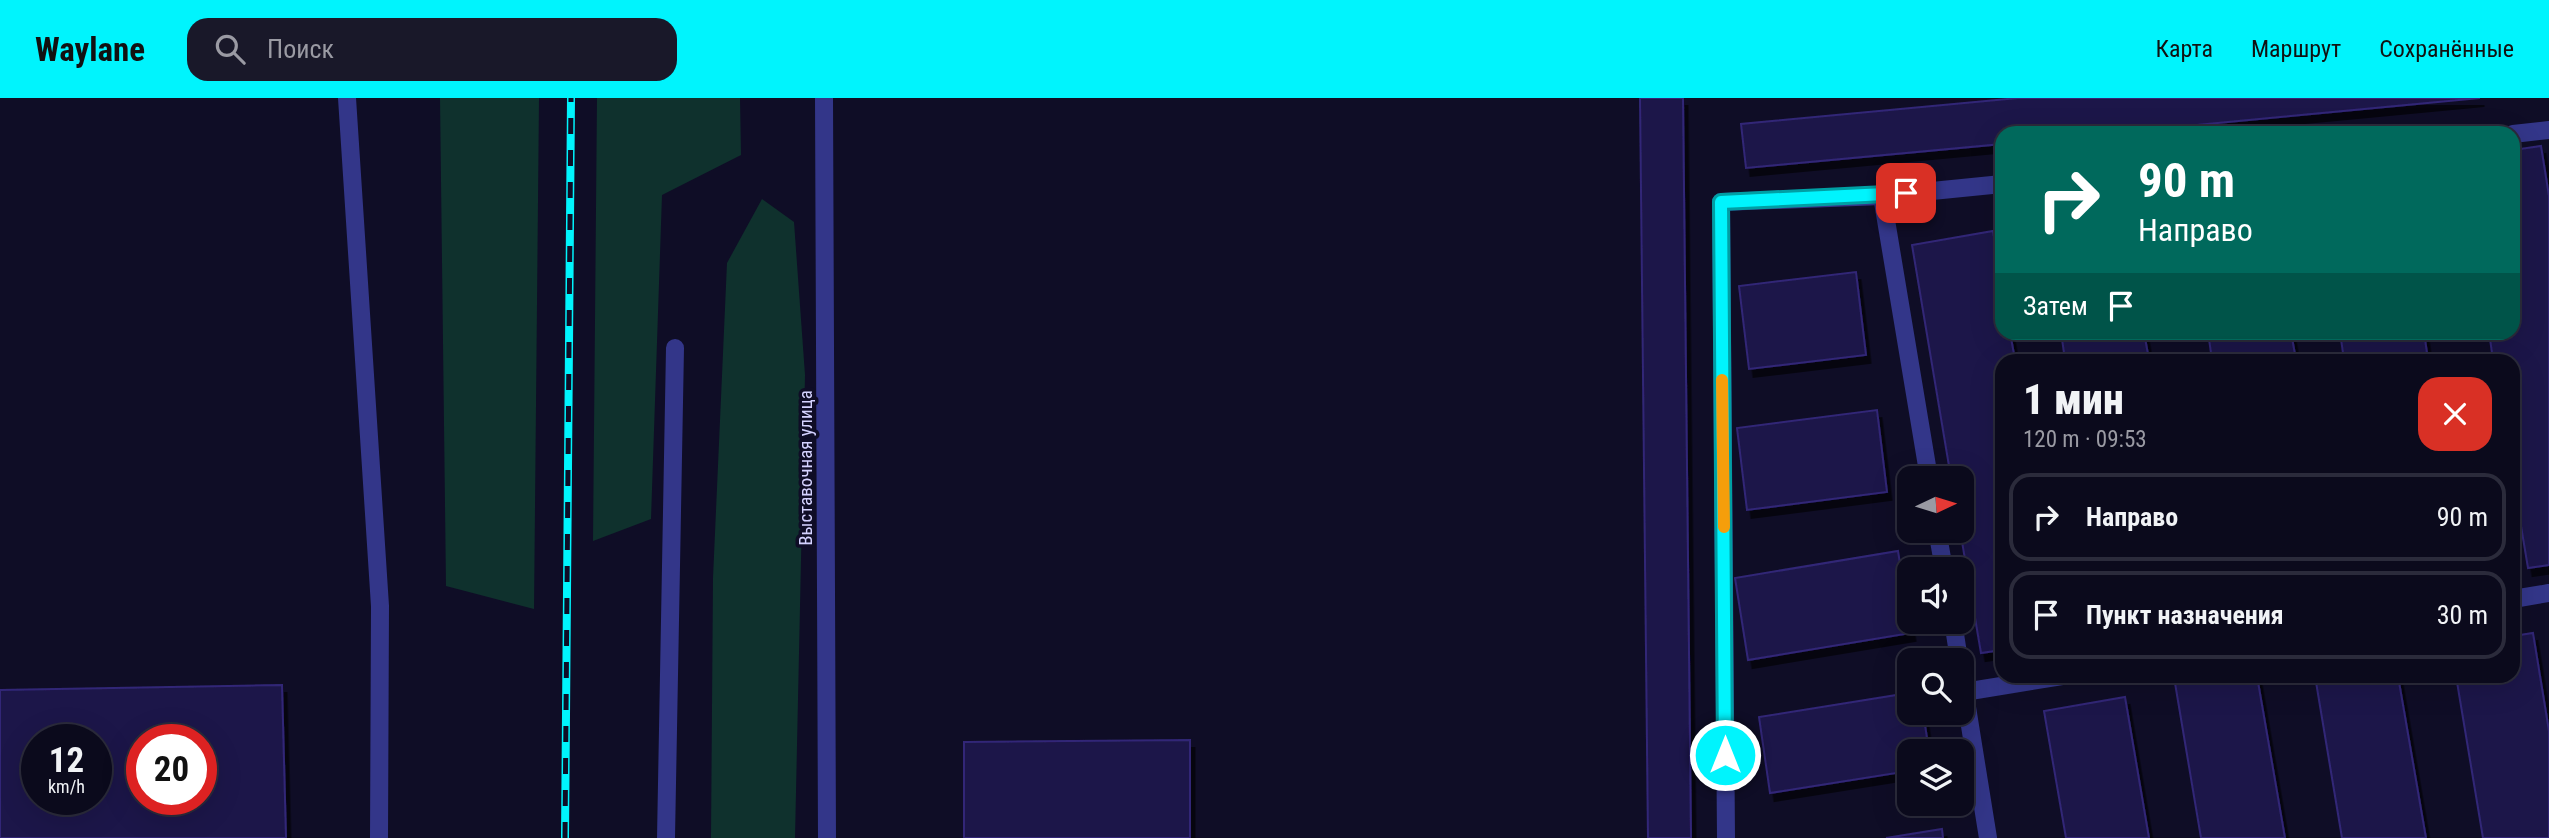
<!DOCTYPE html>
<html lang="ru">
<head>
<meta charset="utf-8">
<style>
	body { margin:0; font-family:"Roboto Condensed",sans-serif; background:#191829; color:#f1f3f6; height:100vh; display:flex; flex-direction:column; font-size:26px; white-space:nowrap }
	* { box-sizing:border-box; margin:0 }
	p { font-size:23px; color:#9a9aa3 }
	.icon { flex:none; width:38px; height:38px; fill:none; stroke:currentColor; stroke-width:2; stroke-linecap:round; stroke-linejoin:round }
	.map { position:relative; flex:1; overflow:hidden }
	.panel { position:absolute; left:1995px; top:256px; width:525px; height:329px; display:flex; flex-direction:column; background:#0b0a1c; border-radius:21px; box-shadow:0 7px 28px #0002,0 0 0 2px #2b2b3b }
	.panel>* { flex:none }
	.banner { position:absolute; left:1995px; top:28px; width:525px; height:214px; border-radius:21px; box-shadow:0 7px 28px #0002,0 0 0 2px #2b2b3b; background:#00695c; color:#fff; overflow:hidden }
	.needle { width:46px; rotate:86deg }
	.buttons { position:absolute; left:1897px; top:368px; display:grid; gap:14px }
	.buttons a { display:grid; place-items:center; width:77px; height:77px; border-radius:14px; background:#0b0a1c; box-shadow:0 7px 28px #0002,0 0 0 2px #2b2b3b; font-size:35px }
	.speed { position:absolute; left:21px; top:626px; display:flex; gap:14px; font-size:35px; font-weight:700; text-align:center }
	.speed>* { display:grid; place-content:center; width:91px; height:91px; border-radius:50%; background:#0b0a1c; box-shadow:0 7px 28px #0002,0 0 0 2px #2b2b3b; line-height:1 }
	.speed small { font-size:18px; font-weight:400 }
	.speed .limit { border:10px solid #d22; background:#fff; color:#111 }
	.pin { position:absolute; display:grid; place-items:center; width:60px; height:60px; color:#fff; margin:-30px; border-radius:14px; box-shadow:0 4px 10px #0006 }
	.me { position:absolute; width:77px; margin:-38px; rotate:0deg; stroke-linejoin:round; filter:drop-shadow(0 0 5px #0008) }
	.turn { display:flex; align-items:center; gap:24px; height:147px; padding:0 28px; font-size:32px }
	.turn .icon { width:91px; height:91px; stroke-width:2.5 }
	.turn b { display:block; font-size:49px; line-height:60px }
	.then { display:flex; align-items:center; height:66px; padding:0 28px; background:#0003; gap:14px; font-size:26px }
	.round { display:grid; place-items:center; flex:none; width:74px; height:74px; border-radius:21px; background:#191829 }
	.summary { display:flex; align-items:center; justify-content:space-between; height:119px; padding:0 28px }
	h1 { font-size:42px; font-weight:800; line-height:52px }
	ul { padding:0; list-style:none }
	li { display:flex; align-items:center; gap:21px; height:88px; margin:0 14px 10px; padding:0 14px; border:4px solid #2b2b3b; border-radius:21px }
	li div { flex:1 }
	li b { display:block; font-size:26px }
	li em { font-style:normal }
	header { display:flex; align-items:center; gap:42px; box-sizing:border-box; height:98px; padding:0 35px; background:#00f4fd; color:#111 }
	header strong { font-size:33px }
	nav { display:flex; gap:38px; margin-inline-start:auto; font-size:24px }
	.search { width:490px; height:63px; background:#191829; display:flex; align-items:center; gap:18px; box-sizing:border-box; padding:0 24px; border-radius:21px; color:#9a9aa3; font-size:26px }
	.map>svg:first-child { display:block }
	.green { fill:#0f312d }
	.building { fill:#1e1749; stroke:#312777; stroke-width:2; fill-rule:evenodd; filter:url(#shadow) }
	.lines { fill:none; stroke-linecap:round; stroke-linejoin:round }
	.lane { stroke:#333689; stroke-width:18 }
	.street { stroke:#333689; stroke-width:18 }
	.rail-casing { stroke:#00f4fd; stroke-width:8 }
	.rail { stroke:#0f0d26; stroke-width:5; stroke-dasharray:16; stroke-linecap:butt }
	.route-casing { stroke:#009fa4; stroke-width:18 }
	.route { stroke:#00f4fd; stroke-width:12 }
	.slow { stroke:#f59e0b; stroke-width:12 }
	.labels { text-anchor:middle; stroke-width:7; stroke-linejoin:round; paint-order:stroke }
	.street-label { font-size:19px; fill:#d4d2ff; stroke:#0f0d26 }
</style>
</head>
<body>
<header>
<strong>Waylane</strong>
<div class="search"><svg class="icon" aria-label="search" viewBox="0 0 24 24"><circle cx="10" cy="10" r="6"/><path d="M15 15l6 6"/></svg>Поиск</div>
<nav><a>Карта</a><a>Маршрут</a><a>Сохранённые</a></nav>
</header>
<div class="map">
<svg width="2549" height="740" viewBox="0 0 2549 740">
	<defs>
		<filter id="shadow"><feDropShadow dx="4.5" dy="8" stdDeviation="0" flood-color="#0009"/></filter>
	</defs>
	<rect width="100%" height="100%" fill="#0f0d26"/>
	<g class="green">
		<polygon points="440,0 539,0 534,511 446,488"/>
		<polygon points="597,0 740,0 741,57 662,97 651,421 593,443"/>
		<polygon points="762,101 794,124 805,277 795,740 711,740 713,480 727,165"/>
	</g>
	<g class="building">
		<polygon points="1640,0 1683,0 1691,740 1648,740"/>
		<polygon points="2018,0 2480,0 2113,35 2002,35 2002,46 1746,70 1741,26"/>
		<polygon points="2541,48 2549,98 2549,467 2528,470 2513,380 2513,262 2493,262 2489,234 2513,234 2513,52"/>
		<polygon points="1993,133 2002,187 2002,234 2010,234 2015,262 2002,262 2002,552 1981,555 1960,432 1962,380 1951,380 1912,147"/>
		<polygon points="1856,174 1866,257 1749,271 1739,188"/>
		<polygon points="2061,234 2144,234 2149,262 2065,262"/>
		<polygon points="2208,234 2291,234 2296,262 2212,262"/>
		<polygon points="2340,234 2424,234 2428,262 2344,262"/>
		<polygon points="1877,312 1887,394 1747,412 1737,330"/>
		<polygon points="1898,453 1911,535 1748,562 1735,480"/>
		<polygon points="2533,535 2549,633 2549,740 2483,740 2456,578 2513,578 2513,538"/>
		<polygon points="2216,578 2257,578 2285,740 2201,740 2175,585"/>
		<polygon points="2315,578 2398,578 2426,740 2342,740"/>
		<path d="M282,587L286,740H0V592ZM37,642H96V702H37ZM142,642H201V702H142Z"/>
		<polygon points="1909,595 1909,614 1923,614 1929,653 1909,653 1909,673 1770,695 1759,619"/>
		<polygon points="2125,599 2149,740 2066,740 2044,613"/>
		<polygon points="1190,642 1190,740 964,740 964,644"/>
		<polygon points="1942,731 1943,740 1886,740"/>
	</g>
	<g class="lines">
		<g class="lane">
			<polyline points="2513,36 2549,32"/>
			<polyline points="1882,98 1929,380"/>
			<polyline points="1937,432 1944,471"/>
			<polyline points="2513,501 2549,495"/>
			<polyline points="1953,523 1959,562"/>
			<polyline points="1962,578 1988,740"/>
			<polyline points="1964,594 2062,578"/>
			<polyline points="666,740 675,250"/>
			<polyline points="1726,740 1721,104 1882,98 2002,86"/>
		</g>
		<g class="street">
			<polyline points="347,0 380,508 379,740"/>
			<polyline points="824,0 827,740"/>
		</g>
		<defs>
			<polyline id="rail" points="565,740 571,0"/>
		</defs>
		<use href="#rail" class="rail-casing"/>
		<use href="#rail" class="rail"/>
	</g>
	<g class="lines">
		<defs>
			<polyline id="route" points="1725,657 1721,104 1906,95"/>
		</defs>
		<use href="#route" class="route-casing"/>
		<use href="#route" class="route"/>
		<polyline class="slow" points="1722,282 1724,429"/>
	</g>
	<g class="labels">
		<g class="street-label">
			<text transform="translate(805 370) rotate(-90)" y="7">Выставочная улица</text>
		</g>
	</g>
</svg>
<div class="buttons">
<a><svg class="needle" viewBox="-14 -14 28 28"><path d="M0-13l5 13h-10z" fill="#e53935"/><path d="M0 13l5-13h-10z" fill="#9a9aa3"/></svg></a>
<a><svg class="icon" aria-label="sound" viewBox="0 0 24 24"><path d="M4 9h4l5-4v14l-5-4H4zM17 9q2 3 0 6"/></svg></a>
<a><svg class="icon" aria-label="search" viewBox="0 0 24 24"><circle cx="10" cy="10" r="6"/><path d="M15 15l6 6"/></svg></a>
<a><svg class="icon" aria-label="layers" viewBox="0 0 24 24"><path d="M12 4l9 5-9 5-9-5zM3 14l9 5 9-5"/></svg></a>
</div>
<div class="speed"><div>12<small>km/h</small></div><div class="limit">20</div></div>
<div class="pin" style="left:1906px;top:95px;background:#d93025"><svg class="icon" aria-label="arrive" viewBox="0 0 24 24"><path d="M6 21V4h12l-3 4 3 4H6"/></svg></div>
<svg class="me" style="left:1725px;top:657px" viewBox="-20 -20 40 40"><circle r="17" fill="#00f4fd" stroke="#fff" stroke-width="3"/><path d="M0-11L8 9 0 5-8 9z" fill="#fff"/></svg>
<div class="banner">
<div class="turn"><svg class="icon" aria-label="right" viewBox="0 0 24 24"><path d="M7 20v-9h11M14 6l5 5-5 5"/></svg><div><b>90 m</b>Направо</div></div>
<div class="then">Затем<svg class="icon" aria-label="arrive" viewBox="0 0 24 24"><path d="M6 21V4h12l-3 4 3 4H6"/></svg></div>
</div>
<section class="panel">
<div class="summary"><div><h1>1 мин</h1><p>120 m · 09:53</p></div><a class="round" style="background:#d93025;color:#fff"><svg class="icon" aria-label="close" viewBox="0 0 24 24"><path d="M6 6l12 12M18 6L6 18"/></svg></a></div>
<ul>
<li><svg class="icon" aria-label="right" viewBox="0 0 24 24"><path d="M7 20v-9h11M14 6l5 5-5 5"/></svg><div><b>Направо</b></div><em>90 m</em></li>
<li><svg class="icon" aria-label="arrive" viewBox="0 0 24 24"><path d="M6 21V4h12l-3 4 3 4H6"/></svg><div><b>Пункт назначения</b></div><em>30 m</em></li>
</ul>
</section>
</div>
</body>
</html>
